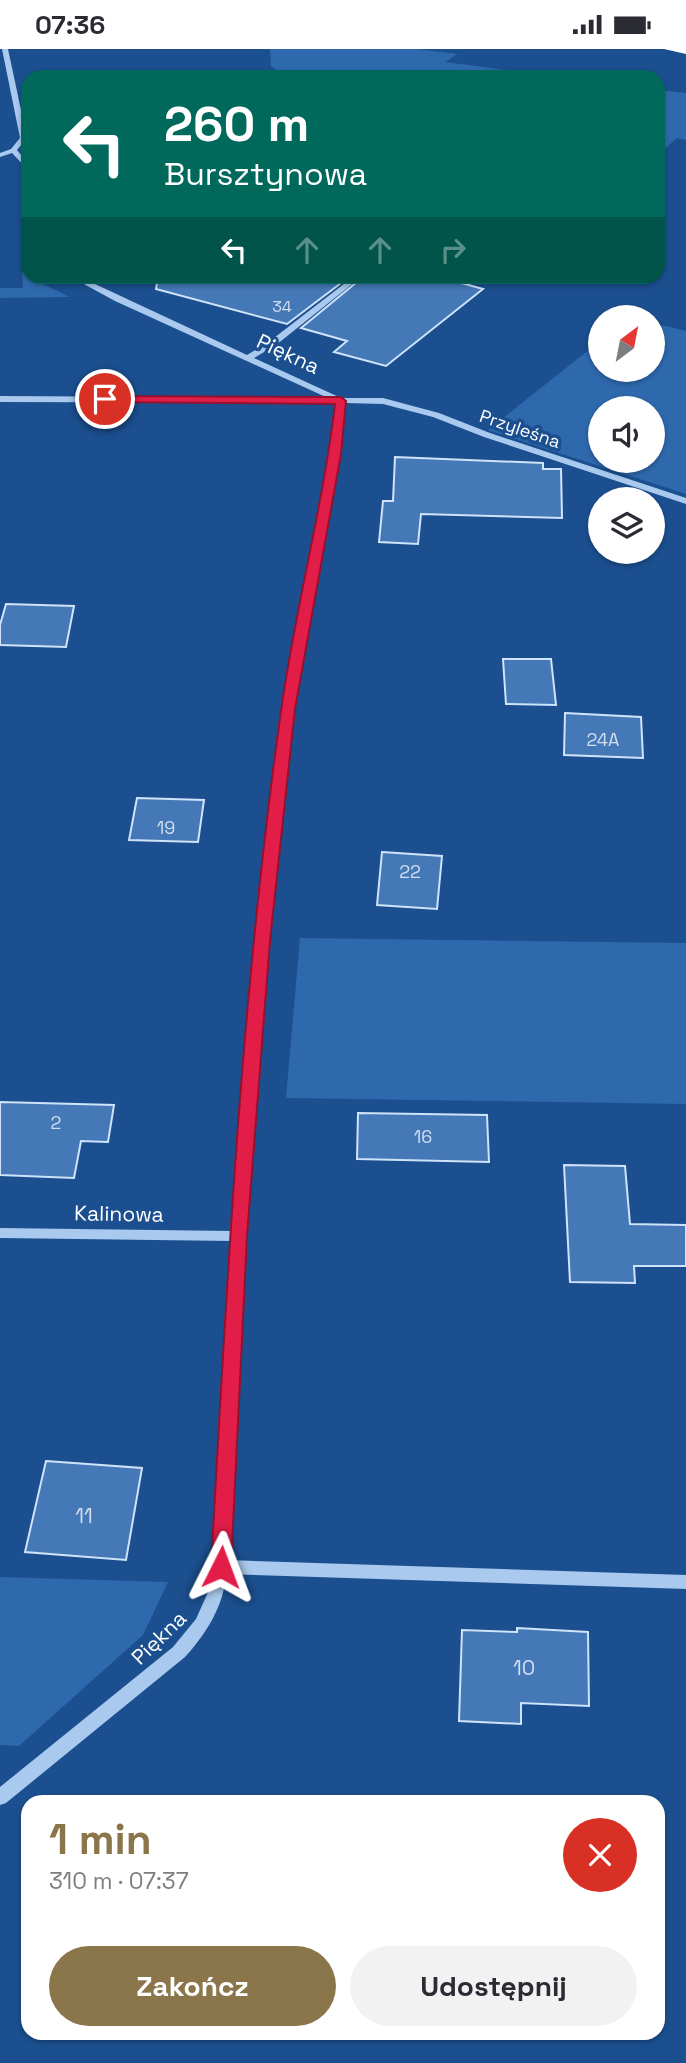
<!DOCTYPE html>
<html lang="pl">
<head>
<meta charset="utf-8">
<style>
	body { margin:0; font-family:"Space Grotesk",sans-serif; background:#f2f2f3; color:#2b2b33; height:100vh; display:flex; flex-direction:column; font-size:26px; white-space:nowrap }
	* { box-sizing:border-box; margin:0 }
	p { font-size:23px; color:#7c7c81 }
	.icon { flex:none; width:38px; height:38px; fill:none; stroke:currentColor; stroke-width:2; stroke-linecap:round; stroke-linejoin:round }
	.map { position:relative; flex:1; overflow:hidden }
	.drawer { position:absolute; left:21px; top:1746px; width:644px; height:245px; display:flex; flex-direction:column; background:#fff; border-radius:21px; box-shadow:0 2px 5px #0004 }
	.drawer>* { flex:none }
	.hud { position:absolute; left:21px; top:21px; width:644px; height:214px; border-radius:21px; box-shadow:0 2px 5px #0004; background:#00695c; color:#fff; overflow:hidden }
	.needle { width:46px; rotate:32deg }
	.buttons { position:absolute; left:588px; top:256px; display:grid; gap:14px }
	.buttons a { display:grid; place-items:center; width:77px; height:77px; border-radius:50%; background:#fff; box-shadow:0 2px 5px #0004; font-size:35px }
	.pin { position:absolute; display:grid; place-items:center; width:60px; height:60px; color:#fff; margin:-30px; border:4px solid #fff; border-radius:50%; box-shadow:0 2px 7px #0007 }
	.me { position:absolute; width:77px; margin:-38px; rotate:3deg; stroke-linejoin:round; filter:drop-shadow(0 0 5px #0008) }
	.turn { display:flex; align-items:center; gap:24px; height:147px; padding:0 28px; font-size:32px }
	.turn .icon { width:91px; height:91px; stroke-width:2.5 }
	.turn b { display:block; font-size:49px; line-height:60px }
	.lanes { display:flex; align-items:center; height:66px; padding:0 28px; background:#0003; justify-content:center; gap:35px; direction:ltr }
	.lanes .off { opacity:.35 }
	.round { display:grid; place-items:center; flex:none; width:74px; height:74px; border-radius:37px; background:#f2f2f3 }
	.head { display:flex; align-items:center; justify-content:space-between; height:119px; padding:0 28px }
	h1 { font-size:42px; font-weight:700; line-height:52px; color:#8a764a }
	.button { display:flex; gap:14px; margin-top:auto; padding:14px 28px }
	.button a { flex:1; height:80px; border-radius:42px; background:#8a764a; color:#fff; font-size:28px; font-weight:700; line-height:80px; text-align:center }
	.button a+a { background:#f2f2f3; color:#2b2b33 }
	.status { display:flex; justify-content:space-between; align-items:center; height:49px; padding:0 35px; background:#fff; direction:ltr }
	.status svg { height:19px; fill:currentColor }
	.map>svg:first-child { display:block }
	.green { fill:#2e69ad; fill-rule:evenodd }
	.building { fill:#4478b7; stroke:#cfe3fa; stroke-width:2 }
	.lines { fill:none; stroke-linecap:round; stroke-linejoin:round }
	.minor { fill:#a9c9ee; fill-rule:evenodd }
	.highway { fill:#fff; fill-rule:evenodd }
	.route { fill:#e11d48; stroke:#92132f; stroke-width:2 }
	.labels { text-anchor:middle; stroke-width:7; stroke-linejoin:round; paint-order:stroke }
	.far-number-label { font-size:16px; fill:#d0dded }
	.far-street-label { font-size:18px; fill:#fff; stroke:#1b4f8f }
	.number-label { font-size:18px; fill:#d0dded }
	.street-label { font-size:21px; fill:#fff; stroke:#1b4f8f }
	.near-number-label { font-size:21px; fill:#d0dded }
</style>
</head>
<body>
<div class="status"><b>07:36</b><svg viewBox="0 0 49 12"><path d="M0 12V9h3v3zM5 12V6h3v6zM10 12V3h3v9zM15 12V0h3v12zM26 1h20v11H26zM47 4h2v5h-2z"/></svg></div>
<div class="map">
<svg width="686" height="2014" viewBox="0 0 686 2014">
	<rect width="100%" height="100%" fill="#1b4f8f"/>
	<g class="green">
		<polygon points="270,0 417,0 457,5 445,13 560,28 286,28 271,17"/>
		<polygon points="658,41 686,44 686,91 677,89 658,106"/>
		<polygon points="22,223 28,228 70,248 0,249 0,239 23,239"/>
		<path d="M653,274L686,282V445L488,381L600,292V320H653ZM600,359H653V411H600Z"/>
		<polygon points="300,889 686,894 686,1055 286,1049"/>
		<polygon points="0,1528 168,1533 143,1586 19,1697 0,1696"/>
	</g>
	<g class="building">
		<polygon points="158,228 349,228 287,275 156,240"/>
		<polygon points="363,228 440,228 483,240 386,317 334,303 347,292 301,279"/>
		<polygon points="395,408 543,414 543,420 561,420 562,469 421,465 418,495 379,493 383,452 393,452"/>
		<polygon points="6,555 74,557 66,598 0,596 0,576"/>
		<polygon points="503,610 551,610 556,656 506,655"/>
		<polygon points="565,664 641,668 643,709 564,706"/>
		<polygon points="137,749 204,751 198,793 129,791"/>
		<polygon points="382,803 442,807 437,860 377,856"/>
		<polygon points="0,1053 114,1056 108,1093 81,1092 74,1129 0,1126"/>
		<polygon points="358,1064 487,1066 489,1113 357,1110"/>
		<polygon points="564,1116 625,1117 630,1175 686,1176 686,1217 634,1217 635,1234 570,1233"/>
		<polygon points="46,1412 142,1419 126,1511 25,1503"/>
		<polygon points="517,1579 588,1583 589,1657 521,1654 521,1675 459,1672 462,1581 517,1583"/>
	</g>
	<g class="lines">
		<g class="minor">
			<polygon points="2,0 8,0 27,89 17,101 28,114 28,121 12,104 0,108 0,104 11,100 20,89"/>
			<path d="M71,228H80L247,306L270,292L353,228H361L276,296L254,309L341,349H383L439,364L490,384L686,449V455L484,388L433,368L383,355L345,354L339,405L293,660V678L269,892L245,1187L226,1511L686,1526V1540L226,1525C224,1557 206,1585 185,1608L6,1754L0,1756V1738L173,1598L196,1570L209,1541L231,1192L0,1189V1179L232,1182L257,892L283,678V660L331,405L336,354L0,353V347L328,349L115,252Z"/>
		</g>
		<polygon class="highway" points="664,0 686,0 686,5"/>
	</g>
	<path class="route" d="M105,347L341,348L346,352L341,405L295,660L270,892L247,1187L231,1518L228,1525L221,1527L214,1525L211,1518C227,1233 241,946 281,662C295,559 323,458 335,355L101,353V348Z"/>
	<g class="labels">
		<g class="far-number-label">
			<text x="282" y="263">34</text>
		</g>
		<g class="far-street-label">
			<text transform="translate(520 380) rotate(19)" y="6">Przyleśna</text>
		</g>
		<g class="number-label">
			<text x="603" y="697">24A</text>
			<text x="166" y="785">19</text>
			<text x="410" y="829">22</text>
			<text x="56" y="1080">2</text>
			<text x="423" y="1094">16</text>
		</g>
		<g class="street-label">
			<text transform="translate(288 305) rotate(25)" y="7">Piękna</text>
			<text transform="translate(119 1165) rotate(1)" y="7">Kalinowa</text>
			<text transform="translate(159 1589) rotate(-44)" y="7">Piękna</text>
		</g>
		<g class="near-number-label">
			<text x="84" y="1474">11</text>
			<text x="524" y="1626">10</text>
		</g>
	</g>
</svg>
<div class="buttons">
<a><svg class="needle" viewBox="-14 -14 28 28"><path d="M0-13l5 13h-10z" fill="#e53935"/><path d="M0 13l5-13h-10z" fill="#7c7c81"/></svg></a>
<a><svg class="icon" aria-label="sound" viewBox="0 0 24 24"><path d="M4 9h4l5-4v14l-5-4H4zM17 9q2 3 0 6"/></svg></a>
<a><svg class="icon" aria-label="layers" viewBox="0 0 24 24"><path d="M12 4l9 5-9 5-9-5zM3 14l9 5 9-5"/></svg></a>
</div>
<div class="pin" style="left:105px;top:350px;background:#d93025"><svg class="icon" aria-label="arrive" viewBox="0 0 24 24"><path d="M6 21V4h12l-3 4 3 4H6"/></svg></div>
<svg class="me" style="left:221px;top:1518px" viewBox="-20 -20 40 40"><path d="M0-17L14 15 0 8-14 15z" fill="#e11d48" stroke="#fff" stroke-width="4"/></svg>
<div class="hud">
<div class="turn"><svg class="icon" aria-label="left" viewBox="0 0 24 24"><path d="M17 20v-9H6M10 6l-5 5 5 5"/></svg><div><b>260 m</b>Bursztynowa</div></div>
<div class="lanes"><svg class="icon" aria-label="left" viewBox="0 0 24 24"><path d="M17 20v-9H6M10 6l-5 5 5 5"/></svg><svg class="icon off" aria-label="ahead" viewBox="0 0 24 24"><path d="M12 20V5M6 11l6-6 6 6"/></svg><svg class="icon off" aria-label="ahead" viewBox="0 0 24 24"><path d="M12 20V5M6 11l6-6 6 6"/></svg><svg class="icon off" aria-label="right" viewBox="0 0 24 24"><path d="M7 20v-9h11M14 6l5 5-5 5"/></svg></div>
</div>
<section class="drawer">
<div class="head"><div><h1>1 min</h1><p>310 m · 07:37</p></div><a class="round" style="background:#d93025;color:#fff"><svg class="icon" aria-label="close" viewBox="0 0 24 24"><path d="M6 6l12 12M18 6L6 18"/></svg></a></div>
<div class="button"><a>Zakończ</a><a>Udostępnij</a></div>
</section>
</div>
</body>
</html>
